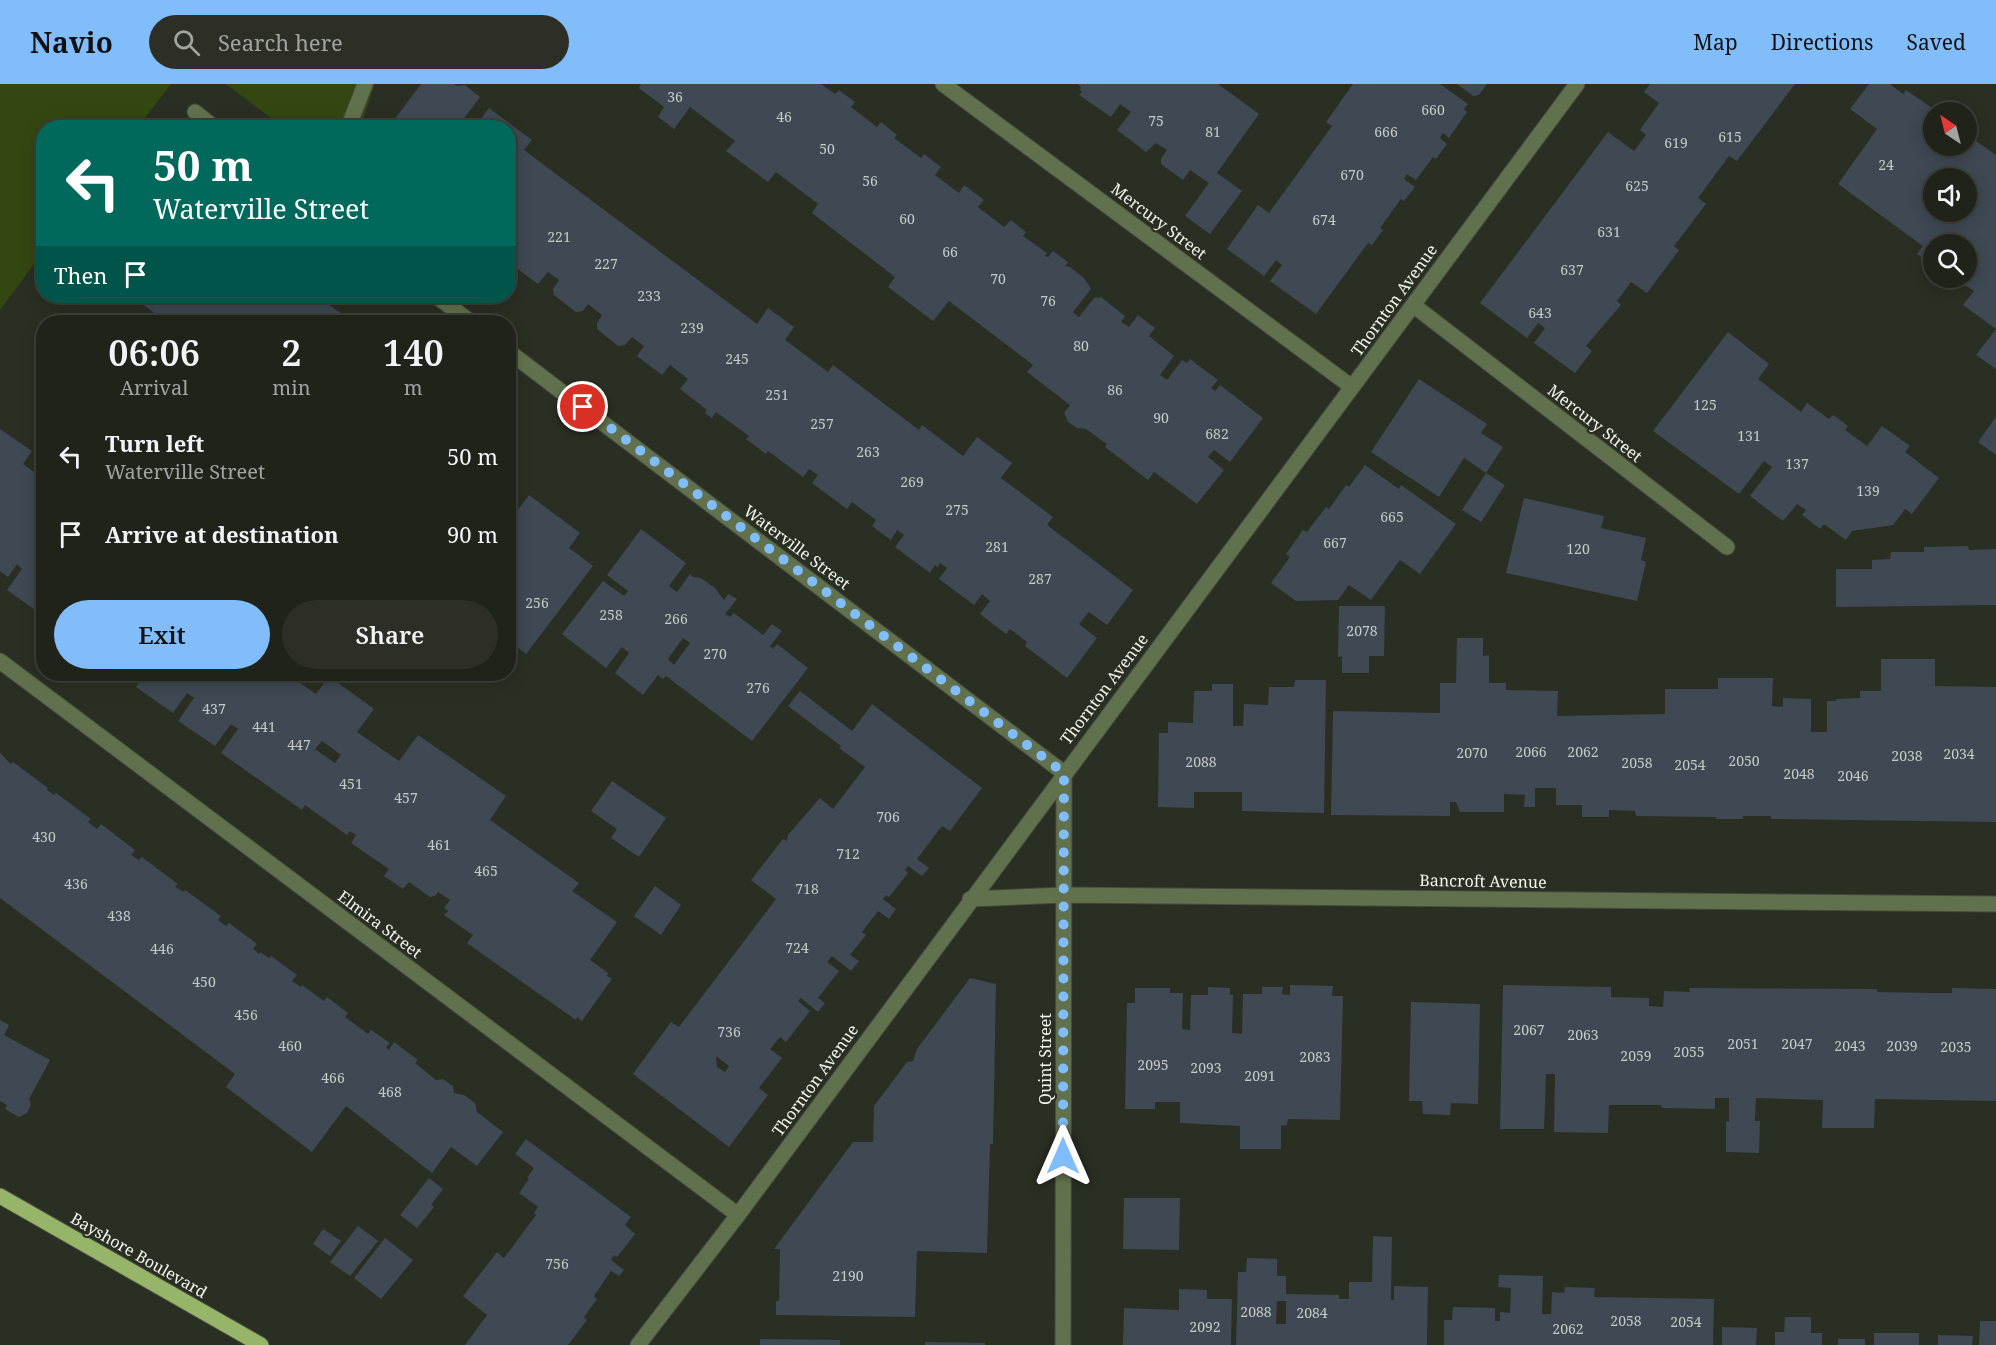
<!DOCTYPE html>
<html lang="en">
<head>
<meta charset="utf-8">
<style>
	body { margin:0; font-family:"Noto Serif",serif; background:#2d2f27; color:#f1f3f6; height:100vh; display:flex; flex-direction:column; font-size:22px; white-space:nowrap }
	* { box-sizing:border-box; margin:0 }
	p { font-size:20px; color:#a2a4a2 }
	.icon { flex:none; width:33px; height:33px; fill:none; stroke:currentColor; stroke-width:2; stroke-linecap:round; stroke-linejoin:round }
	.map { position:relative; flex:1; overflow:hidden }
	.sheet { position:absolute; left:36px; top:231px; width:480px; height:366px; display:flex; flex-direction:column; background:#20231a; border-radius:24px; box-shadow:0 3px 15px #0003,0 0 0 2px #3d4039 }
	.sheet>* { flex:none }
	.guide { position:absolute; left:36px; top:36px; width:480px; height:183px; border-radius:24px; box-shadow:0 3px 15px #0003,0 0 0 2px #3d4039; background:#00695c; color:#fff; overflow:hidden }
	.needle { width:39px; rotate:325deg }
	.fabs { position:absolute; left:1923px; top:18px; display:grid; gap:12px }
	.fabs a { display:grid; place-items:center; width:54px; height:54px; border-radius:50%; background:#20231a; box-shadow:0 3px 15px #0003,0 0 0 2px #3d4039; font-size:30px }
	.pin { position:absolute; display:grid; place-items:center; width:51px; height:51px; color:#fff; margin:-26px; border:3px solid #fff; border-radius:50%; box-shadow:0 2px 6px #0007 }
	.me { position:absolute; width:66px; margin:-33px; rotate:0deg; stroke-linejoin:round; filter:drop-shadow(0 0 4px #0008) }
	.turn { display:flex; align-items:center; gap:21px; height:126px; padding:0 18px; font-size:27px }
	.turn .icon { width:78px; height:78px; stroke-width:2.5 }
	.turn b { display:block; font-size:42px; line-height:51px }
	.then { display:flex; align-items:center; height:57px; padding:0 18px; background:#0003; gap:12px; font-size:22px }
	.eta { display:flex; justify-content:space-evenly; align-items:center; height:102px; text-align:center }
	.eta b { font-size:36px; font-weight:600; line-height:42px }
	.action { display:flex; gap:12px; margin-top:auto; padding:12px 18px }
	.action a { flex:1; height:69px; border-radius:36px; background:#81bdfa; color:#111; font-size:24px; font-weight:600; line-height:69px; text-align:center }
	.action a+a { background:#2d2f27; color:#f1f3f6 }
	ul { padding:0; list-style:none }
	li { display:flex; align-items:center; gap:18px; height:78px; padding:0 18px }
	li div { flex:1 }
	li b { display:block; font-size:22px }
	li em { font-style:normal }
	header { display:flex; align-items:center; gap:36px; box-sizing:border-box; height:84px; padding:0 30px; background:#81bdfa; color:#111 }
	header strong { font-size:28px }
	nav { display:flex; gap:33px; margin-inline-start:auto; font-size:21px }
	.search { width:420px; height:54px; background:#2d2f27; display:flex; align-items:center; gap:15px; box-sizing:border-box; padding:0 21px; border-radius:33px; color:#a2a4a2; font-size:22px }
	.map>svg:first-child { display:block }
	.green { fill:#354711 }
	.building { fill:#3f4853; fill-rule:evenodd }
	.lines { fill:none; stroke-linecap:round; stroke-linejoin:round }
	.lane-casing { stroke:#464b3f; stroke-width:17 }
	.street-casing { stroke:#464b3f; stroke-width:17 }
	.primary-casing { stroke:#464b3f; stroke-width:17 }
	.lane { stroke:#62714d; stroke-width:15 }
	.street { stroke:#62714d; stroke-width:15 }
	.primary { stroke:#97b569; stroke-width:15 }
	.route { stroke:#81bdfa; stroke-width:10; stroke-dasharray:0 18 }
	.labels { text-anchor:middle; stroke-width:4.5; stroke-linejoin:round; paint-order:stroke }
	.number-label { font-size:14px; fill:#c4cac6 }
	.street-label { font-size:16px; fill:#f1f5ed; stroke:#2a2f23 }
</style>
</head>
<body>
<header>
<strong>Navio</strong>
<div class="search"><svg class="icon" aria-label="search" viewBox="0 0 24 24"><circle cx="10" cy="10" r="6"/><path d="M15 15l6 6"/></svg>Search here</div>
<nav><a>Map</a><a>Directions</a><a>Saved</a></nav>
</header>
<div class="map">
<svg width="1996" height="1261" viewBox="0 0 1996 1261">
	<rect width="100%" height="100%" fill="#2a2f23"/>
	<g class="green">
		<polygon points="0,0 171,0 138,43 44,44 43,168 0,226"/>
		<polygon points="226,0 375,0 360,44 283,43"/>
	</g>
	<g class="building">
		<polygon points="421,0 454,0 457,2 465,1 480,13 457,44 388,44"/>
		<polygon points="641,0 821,0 835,10 839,6 855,18 851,23 877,43 881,38 897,51 894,54 921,74 924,70 941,83 935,91 959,109 964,101 984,116 978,123 1004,143 1011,136 1026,148 1023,152 1047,169 1045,172 1048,173 1053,167 1068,178 1065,182 1070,183 1084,194 1091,205 1073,228 1079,233 1094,214 1101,213 1125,232 1121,238 1129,243 1138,231 1155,244 1149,252 1174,272 1160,291 1167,296 1182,276 1187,279 1190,275 1218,296 1211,304 1215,307 1220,301 1263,334 1230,378 1214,366 1208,373 1224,386 1197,420 1154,388 1148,396 1105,363 1107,360 1086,345 1077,344 1068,338 1064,329 1070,321 1027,288 1033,281 949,217 933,237 888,203 895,193 812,129 818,120 776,88 768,98 726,67 735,57 690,23 674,45 658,33 664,23 639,4"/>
		<polygon points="1078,0 1218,0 1259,30 1217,89 1242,107 1210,150 1185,132 1209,99 1190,86 1183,96 1161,80 1161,75 1167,66 1156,59 1146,68 1117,46 1131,28 1120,20 1111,33 1079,11 1082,8 1080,6 1081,3"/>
		<polygon points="1353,0 1440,0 1468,20 1464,25 1467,28 1449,54 1443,49 1440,54 1447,60 1436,75 1433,73 1416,96 1407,90 1404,95 1415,103 1404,117 1401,115 1380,144 1383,146 1372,161 1368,159 1316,230 1270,197 1282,181 1276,176 1264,192 1227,165 1258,121 1269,129 1332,42 1326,38"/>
		<polygon points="1457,0 1487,0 1479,11 1473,12"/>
		<polygon points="1650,0 1795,0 1737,77 1729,72 1698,114 1706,120 1674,162 1679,166 1647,209 1631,198 1617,217 1621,221 1586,262 1592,267 1575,289 1534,259 1545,244 1538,239 1527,254 1480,219 1608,48 1634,67 1646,51 1640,46 1659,19 1644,8"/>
		<path d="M1869,0H1890L1903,10L1906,6L1938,28H1934V62H1966V50L1996,71V245L1963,221L1974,207L1963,200L1961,202L1949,194H1966V160H1934V182L1917,170L1923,162L1838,100L1877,45L1850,25ZM1934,94H1966V128H1934Z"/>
		<polygon points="489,24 532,56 524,66 757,240 768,224 794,243 785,256 828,288 833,281 919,346 922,341 963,372 977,353 1012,379 1001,394 1053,433 1047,441 1133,506 1107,541 1089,528 1079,540 1097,554 1067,594 1025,562 1027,558 1010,545 1006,550 980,530 990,517 982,510 974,521 939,495 947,484 940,479 938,483 935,481 930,489 895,463 904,451 897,446 891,456 872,442 876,436 852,418 847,425 812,399 818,391 809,385 803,393 768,367 766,370 746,355 749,352 716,328 712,334 705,329 707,326 680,305 688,295 670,281 662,291 637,272 644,262 632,253 625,261 618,262 597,245 597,239 602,231 588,220 583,227 576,228 554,211 553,205 559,196 548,188 538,200 508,178 508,44 474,44"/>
		<polygon points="131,212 317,212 353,238 167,238"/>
		<polygon points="1996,245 1996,285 1976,271"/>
		<polygon points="1728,248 1769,280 1758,295 1801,328 1807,319 1829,335 1833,331 1848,342 1845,346 1867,362 1882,342 1910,362 1905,368 1939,394 1912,430 1905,425 1893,441 1852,447 1846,456 1824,440 1820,445 1802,431 1806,426 1797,420 1783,437 1750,412 1772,383 1764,377 1739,410 1653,347"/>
		<polygon points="1419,295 1487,340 1481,349 1503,363 1486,389 1464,374 1439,413 1371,368"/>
		<polygon points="1996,333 1996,371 1978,358"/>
		<polygon points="0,345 32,367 23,380 44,395 44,532 7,506 22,485 17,480 8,493 0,487"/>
		<polygon points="1365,381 1399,405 1401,401 1456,440 1420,490 1400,476 1371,516 1349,501 1338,516 1296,517 1271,499 1290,473 1286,470 1303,446 1307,448 1326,423 1329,425 1346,401 1349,403"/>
		<polygon points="1486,389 1505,401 1481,438 1462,426"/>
		<polygon points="529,411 580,449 569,464 593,482 526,570 508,556 508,439"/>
		<polygon points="1524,414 1604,432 1601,444 1646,454 1641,476 1646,478 1637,517 1506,489"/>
		<path d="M641,445L686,479L669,502L677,508L690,490L693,493L701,494L715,504L724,516L728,510L737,515L725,530L730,533L734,529L763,551L772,540L782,547L770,562L773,565L777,560L808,584L752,657L666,592L663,595L658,591L643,611L615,589L629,569L622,563L606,584L562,550L603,497L624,512L628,507L607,491ZM683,554L690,559L674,581L668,575Z"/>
		<polygon points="1968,462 1969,466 1996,465 1996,521 1836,523 1836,485 1872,485 1872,476 1890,475 1891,468 1924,468 1924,463"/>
		<polygon points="1339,522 1385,522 1384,572 1369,572 1369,589 1342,589 1342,572 1338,573"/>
		<polygon points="1457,554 1483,554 1483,572 1489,571 1489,599 1506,599 1506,606 1558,607 1557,632 1665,630 1665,605 1718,605 1718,594 1773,594 1772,622 1783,623 1783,614 1811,615 1811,648 1827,648 1827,617 1836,617 1837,615 1860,614 1860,607 1881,607 1881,575 1935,575 1935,602 1996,603 1996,738 1771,735 1771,732 1743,732 1743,735 1716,735 1716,733 1636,732 1635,727 1609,726 1609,733 1582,733 1582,721 1556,721 1556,704 1535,704 1535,723 1524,723 1525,711 1504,710 1504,728 1460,728 1456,718 1450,718 1450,732 1331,731 1333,627 1440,629 1440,599 1456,599"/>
		<polygon points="118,590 134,590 129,597"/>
		<path d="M145,590H287L316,610L329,592L374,625L357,648L399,677L418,651L506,712L490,736L579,799L572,807L617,838L590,876L608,889L607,892L612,895L582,937L577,933L576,936L467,859L473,851L444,831L448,827L444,824L450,816L438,808L435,812L430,813L409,798L403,805L384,792L389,785L351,759L356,751L350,747L347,751L305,721L302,726L221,669L238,645L231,640L215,662L178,637L194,614L187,609L173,629L136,603ZM322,657L341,671L335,679L315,665Z"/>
		<polygon points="1295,596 1326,596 1324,729 1242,727 1242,708 1194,708 1194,724 1158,723 1159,649 1168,649 1168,638 1193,639 1194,607 1212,607 1212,600 1233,600 1233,642 1243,642 1244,620 1268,621 1269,603 1294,603"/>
		<path d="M800,607L852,647L872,620L982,704L950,747L942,742L917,775L929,784L922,792L908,782L905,786L908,789L889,813L886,811L883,815L896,825L889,835L878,827L862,848L866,851L850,871L859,877L851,887L832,872L827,878L839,887L818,914L825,919L818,928L801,914L798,917L810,927L786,958L780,953L770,965L782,974L759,1004L768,1011L729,1063L633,990L671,938L679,943L776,815L751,796L783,755L787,757L788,751L820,714L833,725L865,683L839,664L841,662L788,622ZM716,972L729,982L725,988L717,983Z"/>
		<polygon points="0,669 11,680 13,678 48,704 47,706 54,711 56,709 91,735 88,738 97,745 101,740 135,766 131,771 139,776 142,773 178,800 175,802 183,808 185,806 221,832 218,836 226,842 229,839 257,860 253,865 259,870 260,868 269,874 271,872 297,891 292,897 301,903 302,901 324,917 327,913 348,929 345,933 368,950 371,946 390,959 386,963 389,966 394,958 418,976 415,979 436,996 443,995 453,1002 454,1009 464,1011 475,1019 477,1028 503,1048 477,1082 451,1063 432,1089 346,1022 312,1068 226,1003 235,990 0,814"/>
		<polygon points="612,697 666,734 639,773 611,754 617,745 591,727"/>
		<polygon points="655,802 681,821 661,851 634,832"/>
		<polygon points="970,894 996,900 993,1060 990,1060 987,1169 917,1167 915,1233 776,1231 776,1217 779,1217 780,1165 774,1165 853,1058 873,1058 874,1022 907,978 913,977 917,965"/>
		<polygon points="1290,901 1333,902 1332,912 1343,912 1340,1036 1288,1035 1287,1041 1281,1042 1281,1065 1240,1065 1240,1042 1180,1039 1180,1018 1155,1018 1155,1025 1125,1025 1127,919 1135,919 1135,904 1170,904 1170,909 1183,909 1182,945 1190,946 1191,911 1208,911 1208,903 1230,904 1230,911 1233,911 1232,949 1242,950 1243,910 1262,910 1262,903 1283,903 1282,910 1290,911"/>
		<polygon points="1503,901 1611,903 1611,913 1649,914 1649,922 1663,923 1664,907 1690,908 1689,904 1877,905 1877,908 1930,909 1952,909 1952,904 1996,905 1996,1017 1875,1015 1874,1044 1822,1044 1823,1016 1756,1014 1755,1037 1760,1037 1759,1069 1729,1068 1726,1068 1726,1037 1729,1038 1729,1014 1715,1014 1715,1025 1662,1024 1661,1021 1609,1021 1608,1049 1554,1048 1555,990 1546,990 1544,1045 1500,1045"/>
		<polygon points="1411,918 1480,920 1478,1020 1451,1019 1450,1031 1423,1030 1422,1017 1409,1017"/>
		<polygon points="0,936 9,941 4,951 50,976 29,1015 31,1021 27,1029 19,1033 5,1025 7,1021 0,1017"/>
		<polygon points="526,1055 631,1133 625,1141 635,1150 617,1173 614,1171 611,1176 624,1186 619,1192 611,1187 594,1212 597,1215 584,1233 587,1236 568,1261 465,1261 487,1231 463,1212 497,1168 504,1174 536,1131 534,1129 538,1123 519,1109 529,1095 527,1094 534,1084 515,1070"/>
		<polygon points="429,1094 443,1105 431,1121 434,1123 417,1144 400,1131"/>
		<polygon points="1124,1114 1180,1114 1179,1166 1123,1165"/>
		<polygon points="358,1142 378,1157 350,1192 330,1178"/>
		<polygon points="323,1145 341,1157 330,1172 313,1160"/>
		<path d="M1373,1152L1392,1153L1391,1216H1394V1202L1428,1203L1427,1261H1236L1238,1188H1246L1247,1174L1277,1175V1192H1286V1210L1339,1211V1215H1349V1198H1372ZM1277,1217H1286V1240H1276Z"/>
		<polygon points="385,1154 413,1176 381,1215 354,1194"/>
		<polygon points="1499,1191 1543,1192 1542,1230 1551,1230 1552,1208 1564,1209 1565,1203 1595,1204 1594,1213 1714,1215 1713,1261 1444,1261 1444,1236 1452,1236 1453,1223 1495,1224 1495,1237 1500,1237 1500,1228 1510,1229 1511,1204 1498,1203"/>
		<polygon points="1179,1205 1207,1206 1207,1215 1232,1215 1231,1261 1123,1261 1124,1224 1179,1226"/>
		<polygon points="1785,1233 1811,1233 1811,1249 1822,1249 1822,1261 1775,1261 1775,1248 1784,1248"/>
		<polygon points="1980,1237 1996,1237 1996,1261 1979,1261"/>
		<polygon points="1722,1243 1757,1244 1756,1261 1722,1261"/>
		<rect x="1874" y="1249" width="45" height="12"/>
		<polygon points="1938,1251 1973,1252 1972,1261 1938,1261"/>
		<polygon points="760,1255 840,1256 840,1261 760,1261"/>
		<rect x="1838" y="1255" width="27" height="6"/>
		<polygon points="925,1258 985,1259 985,1261 925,1261"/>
	</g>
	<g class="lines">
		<defs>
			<polyline id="lane" points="348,44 365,0"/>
			<g id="street">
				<polyline points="943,0 1352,303"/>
				<polyline points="195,28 215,44"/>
				<polyline points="436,212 471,238"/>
				<polyline points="1413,221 1727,463"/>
				<polyline points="508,267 1064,689 1063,1261"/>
				<polyline points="0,577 738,1131"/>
				<polyline points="970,815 1064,811 1996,820"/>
				<polyline points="638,1261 738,1131 1577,0"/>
			</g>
			<polyline id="primary" points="0,1112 261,1261"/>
		</defs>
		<use href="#lane" class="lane-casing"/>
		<use href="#street" class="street-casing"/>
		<use href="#primary" class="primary-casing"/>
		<use href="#lane" class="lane"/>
		<use href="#street" class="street"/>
		<use href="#primary" class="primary"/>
	</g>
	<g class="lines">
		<polyline class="route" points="583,323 1064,689 1063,1072"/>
	</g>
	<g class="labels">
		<g class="number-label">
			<text x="675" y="18">36</text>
			<text x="1433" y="31">660</text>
			<text x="784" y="38">46</text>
			<text x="1156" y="42">75</text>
			<text x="1213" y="53">81</text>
			<text x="1386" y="53">666</text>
			<text x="1730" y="58">615</text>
			<text x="1676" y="64">619</text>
			<text x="827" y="70">50</text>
			<text x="1886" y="86">24</text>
			<text x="1352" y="96">670</text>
			<text x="870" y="102">56</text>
			<text x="1637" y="107">625</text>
			<text x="907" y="140">60</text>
			<text x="1324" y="141">674</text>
			<text x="1609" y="153">631</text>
			<text x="559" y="158">221</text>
			<text x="950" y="173">66</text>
			<text x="606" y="185">227</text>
			<text x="1572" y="191">637</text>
			<text x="998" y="200">70</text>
			<text x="649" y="217">233</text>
			<text x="1048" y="222">76</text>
			<text x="1540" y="234">643</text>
			<text x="692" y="249">239</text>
			<text x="1081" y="267">80</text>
			<text x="737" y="280">245</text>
			<text x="1115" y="311">86</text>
			<text x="777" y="316">251</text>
			<text x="1705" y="326">125</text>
			<text x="1161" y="339">90</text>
			<text x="822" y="345">257</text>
			<text x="1217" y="355">682</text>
			<text x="1749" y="357">131</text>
			<text x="868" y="373">263</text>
			<text x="1797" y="385">137</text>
			<text x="912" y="403">269</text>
			<text x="1868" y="412">139</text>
			<text x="957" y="431">275</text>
			<text x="1392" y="438">665</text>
			<text x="1335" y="464">667</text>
			<text x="997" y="468">281</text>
			<text x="1578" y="470">120</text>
			<text x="1040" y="500">287</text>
			<text x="537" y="524">256</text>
			<text x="611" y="536">258</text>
			<text x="676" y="540">266</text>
			<text x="1362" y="552">2078</text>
			<text x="715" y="575">270</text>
			<text x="758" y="609">276</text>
			<text x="214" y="630">437</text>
			<text x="264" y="648">441</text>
			<text x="299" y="666">447</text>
			<text x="1531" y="673">2066</text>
			<text x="1583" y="673">2062</text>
			<text x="1472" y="674">2070</text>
			<text x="1959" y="675">2034</text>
			<text x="1907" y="677">2038</text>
			<text x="1744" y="682">2050</text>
			<text x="1201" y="683">2088</text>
			<text x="1637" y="684">2058</text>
			<text x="1690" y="686">2054</text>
			<text x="1799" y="695">2048</text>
			<text x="1853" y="697">2046</text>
			<text x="351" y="705">451</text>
			<text x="406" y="719">457</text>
			<text x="888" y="738">706</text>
			<text x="44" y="758">430</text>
			<text x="439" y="766">461</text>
			<text x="848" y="775">712</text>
			<text x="486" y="792">465</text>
			<text x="76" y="805">436</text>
			<text x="807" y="810">718</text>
			<text x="119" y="837">438</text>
			<text x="797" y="869">724</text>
			<text x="162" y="870">446</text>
			<text x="204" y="903">450</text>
			<text x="246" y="936">456</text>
			<text x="1529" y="951">2067</text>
			<text x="729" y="953">736</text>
			<text x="1583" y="956">2063</text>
			<text x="1743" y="965">2051</text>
			<text x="1797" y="965">2047</text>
			<text x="290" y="967">460</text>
			<text x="1850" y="967">2043</text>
			<text x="1902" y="967">2039</text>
			<text x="1956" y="968">2035</text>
			<text x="1689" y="973">2055</text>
			<text x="1636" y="977">2059</text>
			<text x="1315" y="978">2083</text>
			<text x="1153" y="986">2095</text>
			<text x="1206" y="989">2093</text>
			<text x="1260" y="997">2091</text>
			<text x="333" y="999">466</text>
			<text x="390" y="1013">468</text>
			<text x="557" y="1185">756</text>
			<text x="848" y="1197">2190</text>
			<text x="1256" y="1233">2088</text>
			<text x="1312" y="1234">2084</text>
			<text x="1626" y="1242">2058</text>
			<text x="1686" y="1243">2054</text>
			<text x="1205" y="1248">2092</text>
			<text x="1568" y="1250">2062</text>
		</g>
		<g class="street-label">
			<text transform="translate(1159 137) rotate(37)" y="6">Mercury Street</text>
			<text transform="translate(1394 216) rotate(-54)" y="6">Thornton Avenue</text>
			<text transform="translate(1595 339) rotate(38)" y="6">Mercury Street</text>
			<text transform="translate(797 463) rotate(37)" y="6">Waterville Street</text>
			<text transform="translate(1104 605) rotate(-53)" y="6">Thornton Avenue</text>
			<text transform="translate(1483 797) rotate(1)" y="6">Bancroft Avenue</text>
			<text transform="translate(380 840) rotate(37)" y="6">Elmira Street</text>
			<text transform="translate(1045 975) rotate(-90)" y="6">Quint Street</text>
			<text transform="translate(815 996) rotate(-54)" y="6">Thornton Avenue</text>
			<text transform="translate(139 1171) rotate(30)" y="6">Bayshore Boulevard</text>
		</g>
	</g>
</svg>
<div class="fabs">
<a><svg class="needle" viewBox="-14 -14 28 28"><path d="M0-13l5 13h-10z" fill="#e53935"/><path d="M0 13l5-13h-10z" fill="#a2a4a2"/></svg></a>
<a><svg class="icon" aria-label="sound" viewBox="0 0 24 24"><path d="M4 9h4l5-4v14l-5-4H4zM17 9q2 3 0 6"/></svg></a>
<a><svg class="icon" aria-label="search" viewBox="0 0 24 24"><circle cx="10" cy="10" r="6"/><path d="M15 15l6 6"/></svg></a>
</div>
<div class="pin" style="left:583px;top:323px;background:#d93025"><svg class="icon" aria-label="arrive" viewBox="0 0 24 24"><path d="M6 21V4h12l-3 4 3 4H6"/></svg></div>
<svg class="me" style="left:1063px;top:1072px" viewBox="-20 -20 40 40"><path d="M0-17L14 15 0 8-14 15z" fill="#81bdfa" stroke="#fff" stroke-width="4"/></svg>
<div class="guide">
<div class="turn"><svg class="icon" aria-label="left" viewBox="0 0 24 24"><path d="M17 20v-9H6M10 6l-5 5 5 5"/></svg><div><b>50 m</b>Waterville Street</div></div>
<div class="then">Then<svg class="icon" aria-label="arrive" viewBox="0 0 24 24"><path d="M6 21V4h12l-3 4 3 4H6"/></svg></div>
</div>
<section class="sheet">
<div class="eta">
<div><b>06:06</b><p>Arrival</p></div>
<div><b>2</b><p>min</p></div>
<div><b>140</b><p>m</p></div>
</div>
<ul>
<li><svg class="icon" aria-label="left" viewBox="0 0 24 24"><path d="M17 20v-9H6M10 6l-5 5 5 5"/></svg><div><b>Turn left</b><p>Waterville Street</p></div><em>50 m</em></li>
<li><svg class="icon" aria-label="arrive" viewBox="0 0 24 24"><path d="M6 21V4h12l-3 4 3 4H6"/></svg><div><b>Arrive at destination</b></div><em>90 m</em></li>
</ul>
<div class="action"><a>Exit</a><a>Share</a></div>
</section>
</div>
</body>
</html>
